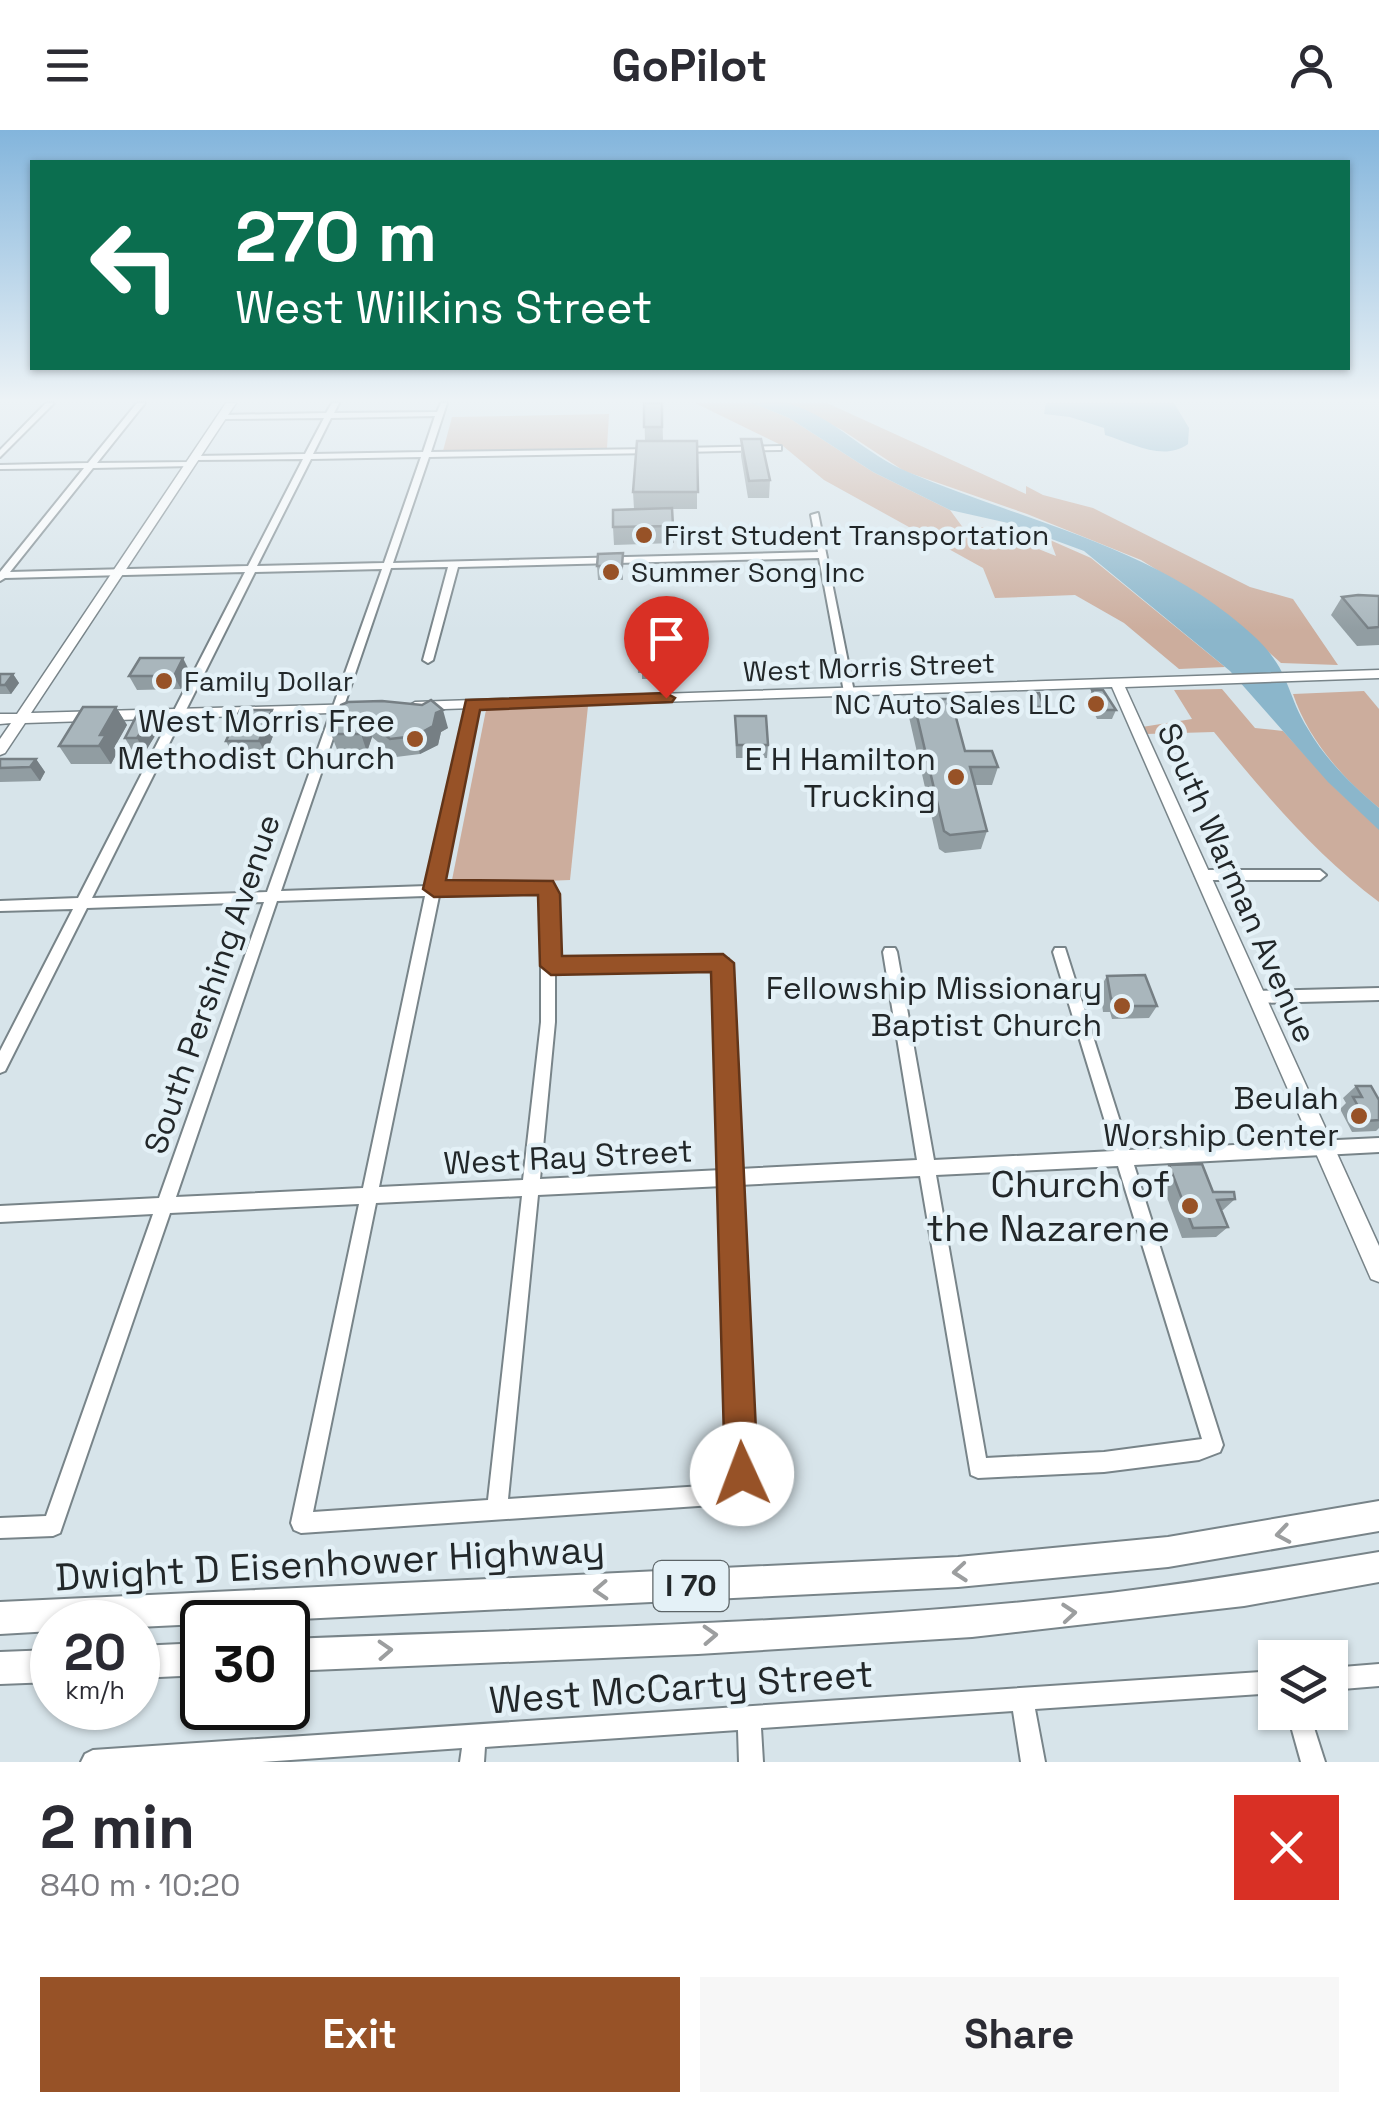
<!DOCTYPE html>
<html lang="en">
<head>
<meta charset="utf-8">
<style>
	body { margin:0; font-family:"Space Grotesk",sans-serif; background:#f7f7f7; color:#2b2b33; height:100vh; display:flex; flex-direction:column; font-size:38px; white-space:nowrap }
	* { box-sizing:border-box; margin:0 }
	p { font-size:32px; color:#7c7c81 }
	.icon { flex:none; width:55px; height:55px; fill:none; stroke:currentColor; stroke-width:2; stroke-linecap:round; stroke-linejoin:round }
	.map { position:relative; height:1632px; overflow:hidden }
	.sheet { display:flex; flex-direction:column; background:#fff; flex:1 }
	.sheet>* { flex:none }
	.top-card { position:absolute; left:30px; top:30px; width:1320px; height:210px; border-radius:0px; box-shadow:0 2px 8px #0004; background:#0b6e4f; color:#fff; overflow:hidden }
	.tools { position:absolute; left:1258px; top:1510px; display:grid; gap:20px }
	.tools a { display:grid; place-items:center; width:90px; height:90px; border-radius:0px; background:#fff; box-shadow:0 2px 8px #0004; font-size:50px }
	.speed { position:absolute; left:30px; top:1470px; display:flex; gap:20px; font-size:50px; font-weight:700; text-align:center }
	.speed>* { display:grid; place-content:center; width:130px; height:130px; border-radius:50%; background:#fff; box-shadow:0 2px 8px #0004; line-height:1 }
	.speed small { font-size:25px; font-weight:400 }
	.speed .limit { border:5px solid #111; border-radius:15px; background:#fff; color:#111 }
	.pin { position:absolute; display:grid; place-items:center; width:85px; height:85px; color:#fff; margin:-102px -42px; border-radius:50% 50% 50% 0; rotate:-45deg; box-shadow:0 0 10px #0007 }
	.pin .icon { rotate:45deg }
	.me { position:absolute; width:110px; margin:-55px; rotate:358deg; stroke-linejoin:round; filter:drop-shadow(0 0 8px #0008) }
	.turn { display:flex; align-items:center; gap:35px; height:210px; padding:0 40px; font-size:45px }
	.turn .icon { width:130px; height:130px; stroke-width:2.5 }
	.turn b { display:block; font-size:70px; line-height:85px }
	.round { display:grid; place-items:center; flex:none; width:105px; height:105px; border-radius:0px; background:#f7f7f7 }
	.headline { display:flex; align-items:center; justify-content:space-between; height:170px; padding:0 40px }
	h1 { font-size:60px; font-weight:700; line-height:75px }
	.cta { display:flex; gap:20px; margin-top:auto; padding:20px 40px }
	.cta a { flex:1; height:115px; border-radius:0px; background:#975227; color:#fff; font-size:40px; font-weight:700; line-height:115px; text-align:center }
	.cta a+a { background:#f7f7f7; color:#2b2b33 }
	header { display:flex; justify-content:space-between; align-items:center; height:130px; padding:0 40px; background:#fff; font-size:45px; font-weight:700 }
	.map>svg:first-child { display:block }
	.green { fill:#ccad9d }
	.water { fill:#8bb6cb }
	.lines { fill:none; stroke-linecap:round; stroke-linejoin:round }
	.minor-casing { stroke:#788489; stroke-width:4 }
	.major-casing { stroke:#788489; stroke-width:3 }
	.highway-casing { stroke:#788489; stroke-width:4 }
	.minor { fill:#fff; fill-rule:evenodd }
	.major { fill:#fff; fill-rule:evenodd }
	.highway { fill:#fff; fill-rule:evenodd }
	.wall { fill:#919da2 }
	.shaded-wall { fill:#767f84 }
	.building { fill:#a9b6bc; stroke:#767f84; stroke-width:2.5 }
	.oneway { stroke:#9c9e9f }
	.route { fill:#975227; stroke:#623519; stroke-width:2.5 }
	.poi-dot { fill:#975227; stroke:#e4f1f7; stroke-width:4 }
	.labels { text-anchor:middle; stroke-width:9; stroke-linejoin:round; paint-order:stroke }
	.far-poi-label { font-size:28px; fill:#222729; stroke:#e4f1f7; text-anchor:start }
	.far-street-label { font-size:28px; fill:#222729; stroke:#e4f1f7 }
	.shield { fill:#e4f1f7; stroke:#5c6467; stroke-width:2.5 }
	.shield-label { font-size:30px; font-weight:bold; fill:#222729 }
	.poi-label { font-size:32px; fill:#222729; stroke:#e4f1f7; text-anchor:end }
	.street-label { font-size:32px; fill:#222729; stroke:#e4f1f7 }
	.near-poi-label { font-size:38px; fill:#222729; stroke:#e4f1f7; text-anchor:end }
	.near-street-label { font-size:38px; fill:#222729; stroke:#e4f1f7 }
</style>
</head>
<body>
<header><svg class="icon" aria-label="menu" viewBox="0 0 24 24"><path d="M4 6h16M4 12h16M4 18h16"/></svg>GoPilot<svg class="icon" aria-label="person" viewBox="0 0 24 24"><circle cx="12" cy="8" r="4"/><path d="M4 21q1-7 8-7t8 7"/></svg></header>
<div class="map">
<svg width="1379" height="1632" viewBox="0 0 1379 1632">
	<rect width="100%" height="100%" fill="#d7e4ea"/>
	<g class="green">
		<polygon points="695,273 752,273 789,288 873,342 950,380 964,399 983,397 1056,426 1050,410 1091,428 1225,537 1179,539 1124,493 1075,465 995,468 983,438 824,350 783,316"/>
		<polygon points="787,273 827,273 1026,364 1026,356 1043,365 1093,378 1250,457 1293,469 1338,535 1281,533 1220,479 1141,430 1027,384 904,341 842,300"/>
		<polygon points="609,284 607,318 443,321 452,287"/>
		<path d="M1222,559L1255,598L1283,601L1334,657L1379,699V772C1315,724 1264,663 1214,602L1146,604L1142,597L1192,589L1174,560Z"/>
		<path d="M1364,561L1379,579V678C1342,648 1308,609 1293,564Z"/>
		<polygon points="588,576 570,750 451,755 486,580"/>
	</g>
	<g class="water">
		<path d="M752,273C764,273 778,270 790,274C834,287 866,325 908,342C1027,393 1158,416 1256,508C1291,542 1285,561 1308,599C1325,629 1353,656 1379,678V700L1328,652L1230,541L1084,421L1008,393L950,380L873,342L789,288Z"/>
		<path d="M1046,273H1174L1189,298L1188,314C1163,332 1132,313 1105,305L1104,298L1070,287L1044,284Z"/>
	</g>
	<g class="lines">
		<defs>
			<g id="minor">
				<polygon points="46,273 54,273 0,327 0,320"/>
				<path d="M137,273H145L97,333L190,332H193V336L93,338L10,442L248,436L303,329L194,330L190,328L194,326L305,324L324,288L222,289L218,287L222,285L326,283L332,273H339L334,283L437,282L441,273H447L431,322L653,319L657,321L653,323L429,327L393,433L818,422L811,385L818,383L854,562L849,565L844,562L819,428L458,437L433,530L428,533L423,530L448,437L391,438L281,761L427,756L467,574L472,571L476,572L477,574L441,756L550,754L556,764L555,830L728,829L730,833L739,1039L917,1030L883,822L885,818H895L897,822L934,1030L1114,1021L1053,822L1055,818H1065L1129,1020L1379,1008V1022L1134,1035L1223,1315L1220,1322L1199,1330L1104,1342L978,1348L971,1345L920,1046L739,1055L752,1363L749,1370L742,1373L301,1403L294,1400L291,1393L359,1074L170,1083L60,1403L53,1406L0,1408V1388L46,1386L153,1084L0,1092V1076L159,1068L264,772L87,778L5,941L0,943V921L73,779L0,781V771L78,768L245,442L5,448L0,451V442L84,338L0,339V335L88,333ZM435,286L423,322L313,324L331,288ZM421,327L384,433L257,436L311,329ZM382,439L267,762L92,768L255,442ZM541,762V892L523,1050L379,1057L439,766ZM425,766L363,1058L176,1067L277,771ZM716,839L722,1040L540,1049L555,892V842ZM1118,1036L1202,1309L1104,1322L986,1328L936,1045ZM723,1056L732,1354L508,1369L538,1065ZM522,1066L488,1370L313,1382L376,1073Z"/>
				<polygon points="781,316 781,320 778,320 680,322 676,320 680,318"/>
				<polygon points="1201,740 1320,740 1326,745 1320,750 1201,750 1195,745"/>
				<polygon points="1379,858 1379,870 1256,873 1251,871 1249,867 1251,863 1256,861"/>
				<polygon points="1379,1534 1379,1556 1330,1560 1330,1538"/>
				<polygon points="1275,1541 1275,1563 1035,1579 1045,1632 1021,1632 1013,1581 761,1598 763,1632 739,1632 738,1600 485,1617 484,1632 460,1632 462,1618 262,1632 81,1632 85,1624 93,1620"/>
				<polygon points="1287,1582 1309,1582 1325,1632 1301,1632"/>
			</g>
			<g id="major">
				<polygon points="226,273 236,273 31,583 359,574 366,578 359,582 25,593 5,623 0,625 0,609 11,593 0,594 0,584 17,584"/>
				<polygon points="1379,540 1379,548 1125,557 1379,1116 1379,1152 1371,1149 1112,557 415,580 408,576 415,572"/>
			</g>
			<g id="highway">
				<polygon points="1379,1371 1379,1401 1168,1437 958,1457 138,1497 138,1492 52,1492 52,1501 0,1504 0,1472 958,1427 1168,1407"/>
				<path d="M1379,1422V1452L1244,1476L972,1507L698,1524L288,1541V1509C562,1498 838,1494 1110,1463C1200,1452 1290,1437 1379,1422Z"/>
				<polygon points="202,1513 202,1545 138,1548 138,1516"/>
				<polygon points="52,1520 52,1552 0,1554 0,1522"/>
			</g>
		</defs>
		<use href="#minor" class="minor-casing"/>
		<use href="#major" class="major-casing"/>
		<use href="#highway" class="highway-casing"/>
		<use href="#minor" class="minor"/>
		<use href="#major" class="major"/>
		<use href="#highway" class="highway"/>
	</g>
	<g class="wall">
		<polygon points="644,273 662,273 663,311 697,311 697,379 672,379 674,413 614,415 613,397 634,379 633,362 645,311"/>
		<polygon points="741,309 770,350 769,368 748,368 741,326"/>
		<polygon points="623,423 623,450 598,450 597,436"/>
		<polygon points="1379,466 1379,515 1357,516 1331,485 1342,467"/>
		<polygon points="667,505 673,524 669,549 642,549 642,543 638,543 637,525"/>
		<polygon points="190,542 181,559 137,560 129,546"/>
		<polygon points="0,544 13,544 19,553 11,564 0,564"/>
		<polygon points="1092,560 1116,580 1112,589 1097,589 1088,569"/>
		<polygon points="1029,563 1044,577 1041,586 1030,586 1026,573"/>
		<polygon points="913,569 965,621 998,637 992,655 975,655 987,701 981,719 945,723 939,719 909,587"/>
		<polygon points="341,575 422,575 448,598 441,602 438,615 420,624 396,627 372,607 367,622 338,622 331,604"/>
		<polygon points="116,577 127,595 114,618 117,623 111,634 71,634 59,616"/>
		<polygon points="735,586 768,615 767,628 736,628"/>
		<polygon points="163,593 145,622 133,622 125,608"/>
		<polygon points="278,593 266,624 233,625 226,611"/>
		<polygon points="0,629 36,629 45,642 40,651 0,652"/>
		<polygon points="1107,846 1157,876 1149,888 1112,889 1110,882 1103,882 1100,858"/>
		<polygon points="1356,956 1379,970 1379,998 1376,1001 1352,1002 1340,979 1346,973 1343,968"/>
		<polygon points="1169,1035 1213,1062 1235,1069 1223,1080 1221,1080 1228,1097 1216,1107 1182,1108 1159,1046"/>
	</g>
	<g class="shaded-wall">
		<polygon points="673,505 673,524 669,549 669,530"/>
		<polygon points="183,528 190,542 181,559 174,546"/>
		<polygon points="13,544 19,553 11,564 5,555"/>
		<polygon points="116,577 127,595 114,618 117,623 111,634 99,616 100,605"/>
		<polygon points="156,579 163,593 145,622 137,608"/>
		<polygon points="272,580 278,593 266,624 259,611"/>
		<polygon points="443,580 448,598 441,602 438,615 420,624 415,606 436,583"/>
		<polygon points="366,589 372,607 367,622 361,604"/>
		<polygon points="36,629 45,642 40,651 30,637"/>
	</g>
	<g class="building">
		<rect x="644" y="273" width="18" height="24"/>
		<polygon points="741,309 761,309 770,350 749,351"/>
		<polygon points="637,311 697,311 698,362 633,362"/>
		<polygon points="672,378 673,396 613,397 613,380"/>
		<polygon points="623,423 622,436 597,436 598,424"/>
		<polygon points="1358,465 1379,466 1379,497 1368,498 1342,467"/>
		<polygon points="646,481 667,481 666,505 673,505 669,530 642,530 642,525 637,525 639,506 645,506"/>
		<polygon points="140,528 183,528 174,546 129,546"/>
		<polygon points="0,544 13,544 5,555 0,555"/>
		<polygon points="1092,560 1103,560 1116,580 1101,580"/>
		<polygon points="1029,563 1039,563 1044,577 1033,577"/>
		<polygon points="913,569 951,569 965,621 992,621 998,637 970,637 987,701 950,705 944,701"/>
		<polygon points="431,570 443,580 436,583 433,596 415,606 390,609 366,589 361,604 331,604 341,575 348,572 382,571 422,575"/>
		<polygon points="83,577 116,577 100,605 106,605 99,616 59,616"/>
		<polygon points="140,579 156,579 137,608 125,608"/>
		<polygon points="240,580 272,580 259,611 226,611"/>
		<polygon points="735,586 766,586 768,615 737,615"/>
		<polygon points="0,629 36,629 30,637 0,638"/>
		<polygon points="1145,845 1157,876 1120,876 1118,869 1111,869 1107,846"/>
		<polygon points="1356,956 1371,956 1379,970 1379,990 1366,991 1353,967 1362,967"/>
		<polygon points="1202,1034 1213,1062 1234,1062 1235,1069 1217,1070 1228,1097 1193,1098 1169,1035"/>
	</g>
	<defs><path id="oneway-chevron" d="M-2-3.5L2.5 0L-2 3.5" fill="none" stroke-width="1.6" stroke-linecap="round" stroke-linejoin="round" transform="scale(2.5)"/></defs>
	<g class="oneway">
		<use href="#oneway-chevron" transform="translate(1283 1404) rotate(171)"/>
		<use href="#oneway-chevron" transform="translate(960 1442) rotate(175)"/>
		<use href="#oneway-chevron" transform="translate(601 1460) rotate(177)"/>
		<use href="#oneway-chevron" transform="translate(1069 1483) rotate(-5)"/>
		<use href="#oneway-chevron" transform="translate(710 1505) rotate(-3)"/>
		<use href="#oneway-chevron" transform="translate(385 1520) rotate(-3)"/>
	</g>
	<linearGradient id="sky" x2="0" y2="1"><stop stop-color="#83b5dc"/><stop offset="0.54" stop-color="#edf3f6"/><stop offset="1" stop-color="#edf3f6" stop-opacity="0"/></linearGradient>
	<rect width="1379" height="501" fill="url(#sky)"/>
	<polygon class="route" points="666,563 675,568 672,572 480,580 446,750 553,751 560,764 562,826 723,824 734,833 758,1344 753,1356 742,1360 730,1356 725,1344 711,842 551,845 540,836 538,765 434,767 423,759 466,570"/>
	<g class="poi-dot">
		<circle cx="644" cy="405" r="10"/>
		<circle cx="611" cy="442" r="10"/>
		<circle cx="164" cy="551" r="10"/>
		<circle cx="1096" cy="574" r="10"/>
		<circle cx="415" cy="609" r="10"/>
		<circle cx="956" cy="647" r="10"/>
		<circle cx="1122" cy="876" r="10"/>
		<circle cx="1359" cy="986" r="10"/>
		<circle cx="1190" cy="1076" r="10"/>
	</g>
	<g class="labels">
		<g class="far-poi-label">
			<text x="664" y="415">First Student Transportation</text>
			<text x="631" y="452">Summer Song Inc</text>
			<text x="184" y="561">Family Dollar</text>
			<text x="1076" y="584" text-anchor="end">NC Auto Sales LLC</text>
		</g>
		<g class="far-street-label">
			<text transform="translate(869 537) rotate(-2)" y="10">West Morris Street</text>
		</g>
		<rect class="shield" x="653.5" y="1431" width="75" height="50" rx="8"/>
		<g class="shield-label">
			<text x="691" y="1466">I 70</text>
		</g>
		<g class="poi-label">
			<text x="395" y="602">West Morris Free<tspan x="395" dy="37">Methodist Church</tspan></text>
			<text x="936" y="640">E H Hamilton<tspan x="936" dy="37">Trucking</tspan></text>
			<text x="1102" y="869">Fellowship Missionary<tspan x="1102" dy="37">Baptist Church</tspan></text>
			<text x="1339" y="979">Beulah<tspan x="1339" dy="37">Worship Center</tspan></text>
		</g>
		<g class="street-label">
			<text transform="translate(1237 753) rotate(66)" y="11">South Warman Avenue</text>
			<text transform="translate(212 854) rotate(-71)" y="11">South Pershing Avenue</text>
			<text transform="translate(568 1027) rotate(-3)" y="11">West Ray Street</text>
		</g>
		<g class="near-poi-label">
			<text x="1170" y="1067">Church of<tspan x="1170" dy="44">the Nazarene</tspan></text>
		</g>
		<g class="near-street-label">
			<text transform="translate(330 1433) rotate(-3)" y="13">Dwight D Eisenhower Highway</text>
			<text transform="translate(681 1557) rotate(-4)" y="13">West McCarty Street</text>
		</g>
	</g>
</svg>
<div class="tools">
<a><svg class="icon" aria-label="layers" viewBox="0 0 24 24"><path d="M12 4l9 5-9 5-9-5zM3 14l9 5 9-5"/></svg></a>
</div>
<div class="speed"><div>20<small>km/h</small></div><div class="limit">30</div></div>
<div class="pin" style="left:666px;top:568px;background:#d93025"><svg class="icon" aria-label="arrive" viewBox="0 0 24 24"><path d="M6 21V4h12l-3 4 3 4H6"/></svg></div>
<svg class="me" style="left:742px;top:1344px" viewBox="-20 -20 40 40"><circle r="19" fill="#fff"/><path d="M0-13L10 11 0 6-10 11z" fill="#975227"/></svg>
<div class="top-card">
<div class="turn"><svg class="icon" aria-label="left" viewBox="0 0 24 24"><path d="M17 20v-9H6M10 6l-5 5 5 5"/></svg><div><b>270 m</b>West Wilkins Street</div></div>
</div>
</div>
<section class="sheet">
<div class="headline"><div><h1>2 min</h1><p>840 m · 10:20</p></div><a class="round" style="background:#d93025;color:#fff"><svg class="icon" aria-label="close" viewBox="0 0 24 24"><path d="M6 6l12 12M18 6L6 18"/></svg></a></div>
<div class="cta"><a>Exit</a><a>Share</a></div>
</section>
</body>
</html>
